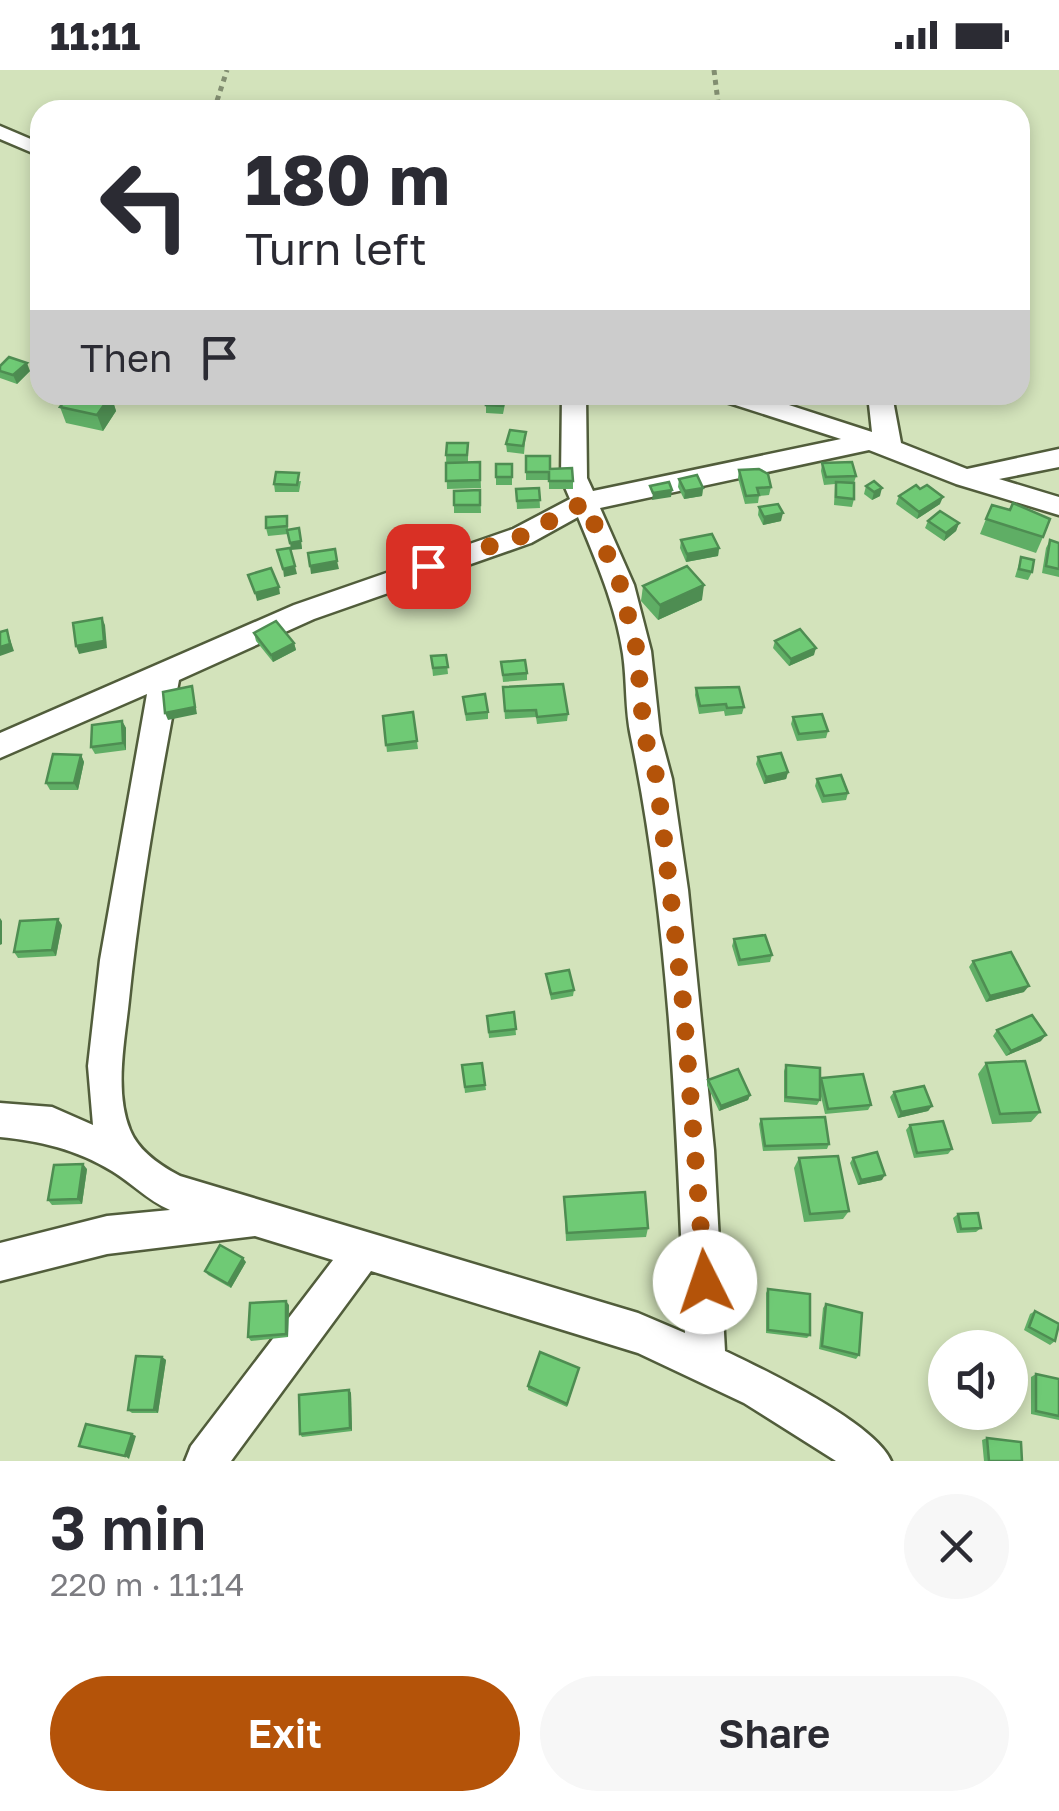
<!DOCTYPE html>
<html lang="en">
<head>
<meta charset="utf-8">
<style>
	body { margin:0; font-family:"Golos Text",sans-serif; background:#f7f7f7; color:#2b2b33; height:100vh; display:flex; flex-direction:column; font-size:38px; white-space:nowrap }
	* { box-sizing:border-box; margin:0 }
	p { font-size:32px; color:#7c7c81 }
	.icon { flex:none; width:55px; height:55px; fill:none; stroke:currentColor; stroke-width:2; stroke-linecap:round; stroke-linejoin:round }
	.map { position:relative; height:1391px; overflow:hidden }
	.drawer { display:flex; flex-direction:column; background:#fff; flex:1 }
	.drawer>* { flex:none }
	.top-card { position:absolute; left:30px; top:30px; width:1000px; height:305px; border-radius:30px; box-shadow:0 5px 15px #0003; background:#fff; color:#2b2b33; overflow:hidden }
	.controls { position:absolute; left:928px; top:1260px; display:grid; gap:20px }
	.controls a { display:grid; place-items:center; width:100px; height:100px; border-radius:50%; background:#fff; box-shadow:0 5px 15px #0003; font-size:50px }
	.pin { position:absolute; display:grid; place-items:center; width:85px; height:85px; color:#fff; margin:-42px; border-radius:20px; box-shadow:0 5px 15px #0006 }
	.me { position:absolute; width:110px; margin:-55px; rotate:356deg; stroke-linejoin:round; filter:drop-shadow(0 0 8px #0008) }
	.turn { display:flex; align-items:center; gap:35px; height:210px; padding:0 50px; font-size:45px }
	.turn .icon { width:130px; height:130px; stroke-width:2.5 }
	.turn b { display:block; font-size:70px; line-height:85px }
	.then { display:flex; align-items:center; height:95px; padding:0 50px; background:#0003; gap:20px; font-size:38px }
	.round { display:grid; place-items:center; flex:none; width:105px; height:105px; border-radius:52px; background:#f7f7f7 }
	.summary { display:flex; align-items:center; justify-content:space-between; height:170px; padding:0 50px }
	h1 { font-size:60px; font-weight:600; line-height:75px }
	.cta { display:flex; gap:20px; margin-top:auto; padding:20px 50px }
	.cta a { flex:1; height:115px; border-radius:60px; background:#b45309; color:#fff; font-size:40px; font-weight:600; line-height:115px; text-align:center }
	.cta a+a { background:#f7f7f7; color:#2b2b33 }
	.status { display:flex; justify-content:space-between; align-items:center; height:70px; padding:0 50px; background:#fff; direction:ltr }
	.status svg { height:28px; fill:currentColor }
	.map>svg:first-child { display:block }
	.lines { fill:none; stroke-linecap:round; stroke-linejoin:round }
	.minor-casing { stroke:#515d3b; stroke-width:5 }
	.path { stroke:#828e71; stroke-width:5; stroke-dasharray:5 5; stroke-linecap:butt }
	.minor { fill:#fff; fill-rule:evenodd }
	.wall { fill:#5fae65 }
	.shaded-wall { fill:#4e8d52 }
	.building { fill:#6fca75; stroke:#4e8d52; stroke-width:2.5 }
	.route { stroke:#b45309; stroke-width:18; stroke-dasharray:0 32.4 }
</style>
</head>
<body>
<div class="status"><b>11:11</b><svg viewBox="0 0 49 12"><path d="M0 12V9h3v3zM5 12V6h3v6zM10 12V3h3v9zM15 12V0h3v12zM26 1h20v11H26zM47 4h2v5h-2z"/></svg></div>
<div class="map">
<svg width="1059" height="1391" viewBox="0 0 1059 1391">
	<rect width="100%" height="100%" fill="#d3e3bb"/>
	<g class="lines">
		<defs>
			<g id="minor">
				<polygon points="0,56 40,73 40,86 0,69"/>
				<path d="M562,325H586L587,408L593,421L841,369L723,331L719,325H758L872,362L868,325H892L901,373L967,399L1059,379V397L999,409L1059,427V445L956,414L869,380L600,438L634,515L651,581L660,664L672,709L688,820L714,1080L725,1281C765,1300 875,1353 891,1391H836L744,1333L638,1283L371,1201L231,1391H185L191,1376L333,1190L255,1166L107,1184L0,1211V1173L107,1146L170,1140C147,1130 132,1113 112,1101C76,1079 40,1071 0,1067V1033L52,1037L93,1055L88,996L100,890L147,624L0,688V663L294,535L513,459L570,429L561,408ZM578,447C596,491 616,536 623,584C627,611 625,640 631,667C671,862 677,1064 685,1263L638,1243L180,1106C161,1096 139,1082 130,1060C114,1021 125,970 129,930C140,822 159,716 179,610L314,549L531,473Z"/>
			</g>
		</defs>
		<use href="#minor" class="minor-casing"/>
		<g class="path">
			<polyline points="714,0 719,40"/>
			<polyline points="214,40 227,0"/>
		</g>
		<use href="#minor" class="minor"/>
	</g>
	<g class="wall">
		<polygon points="0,301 30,301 17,314 0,308"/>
		<polygon points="111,325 116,341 103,361 66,353 60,337"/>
		<polygon points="780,325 804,325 802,329"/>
		<polygon points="505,334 503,344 486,343 486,335"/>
		<polygon points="526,362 524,384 507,382 506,374"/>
		<polygon points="468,373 468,393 480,392 481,418 447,419 446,385"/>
		<polygon points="526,386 573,411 573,419 549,419 549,410 526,410"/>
		<polygon points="822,393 856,406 854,413 854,429 852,437 834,435 835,414 824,415 821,401"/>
		<rect x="496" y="394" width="16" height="21"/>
		<polygon points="739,400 771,417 769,425 759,426 758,433 745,434 738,408"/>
		<polygon points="679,409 703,418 702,426 684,429 678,417"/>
		<polygon points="301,411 299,422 275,422 274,414"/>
		<polygon points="866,416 880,426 872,430 864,424"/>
		<polygon points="539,418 540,438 517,439 516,419"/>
		<polygon points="480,420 481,443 454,443 454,421"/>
		<polygon points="899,426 940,434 917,449 896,434"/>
		<polygon points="759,437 781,451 763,455 758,445"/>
		<polygon points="986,449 1043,467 1036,483 980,464"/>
		<polygon points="928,451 959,453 956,461 944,471 925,458"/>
		<polygon points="288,454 288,460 299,458 302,479 288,464 268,466 266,458"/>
		<polygon points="681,470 719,478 718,486 686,492 680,478"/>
		<polygon points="1050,470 1059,473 1059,507 1042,503 1046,478"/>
		<polygon points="1021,487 1032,502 1028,510 1015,507"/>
		<polygon points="643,516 702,530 658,550 641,531"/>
		<polygon points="254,563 294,573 296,580 273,592 256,571"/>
		<polygon points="775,571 814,585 789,596 773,578"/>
		<polygon points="446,585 448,604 433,606 431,586"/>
		<polygon points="501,592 527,603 527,610 503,612"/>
		<polygon points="503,617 568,644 567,651 537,654 536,647 505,649"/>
		<polygon points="696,618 744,637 742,644 725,646 724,641 699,644 695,625"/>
		<polygon points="463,627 488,642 488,649 466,651"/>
		<polygon points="413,642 418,679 387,682 383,646"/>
		<polygon points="793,647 828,661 826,668 797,671 791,654"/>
		<polygon points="122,651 126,658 126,680 95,684 91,677"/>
		<polygon points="81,685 84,692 78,720 50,720 46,713"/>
		<polygon points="758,687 788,702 786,709 764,714 756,694"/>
		<polygon points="817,709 848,723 846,730 822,733 815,716"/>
		<polygon points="62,855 56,886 18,888 14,882"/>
		<polygon points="734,869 772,885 770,892 738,896 732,876"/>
		<polygon points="973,891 1024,922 986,932 969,897"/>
		<polygon points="546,904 574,920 573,926 551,930"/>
		<polygon points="514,942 516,965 489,968 487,946"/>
		<polygon points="997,960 1041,971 1006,986 993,966"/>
		<polygon points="482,993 486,1020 465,1023 462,995"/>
		<polygon points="986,993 1040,1042 1031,1052 992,1054 978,1004"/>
		<polygon points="786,995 820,1010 821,1008 871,1035 868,1040 825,1044 820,1022 820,1030 817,1035 784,1032 784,1001"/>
		<polygon points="708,1010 750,1025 748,1030 719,1041 707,1015"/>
		<polygon points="894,1022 932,1036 928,1041 898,1048 890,1027"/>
		<polygon points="761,1049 829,1074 827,1079 763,1081 759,1054"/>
		<polygon points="910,1055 952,1079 948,1084 914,1088 906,1060"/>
		<polygon points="799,1088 849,1141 843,1149 804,1152 794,1098"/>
		<polygon points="853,1088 882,1110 858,1115 850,1093"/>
		<polygon points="87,1099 82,1134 52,1135 48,1130"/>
		<polygon points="564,1127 648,1158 646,1167 566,1171"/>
		<polygon points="958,1144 981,1158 976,1162 957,1163 953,1148"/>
		<polygon points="246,1192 231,1218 208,1205 205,1201"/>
		<polygon points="768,1219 810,1265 807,1268 766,1263 766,1223"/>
		<polygon points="826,1234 859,1285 856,1289 819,1279 823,1238"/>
		<polygon points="289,1235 288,1267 251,1271 248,1267"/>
		<polygon points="1035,1241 1055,1271 1050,1275 1024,1260 1030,1244"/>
		<polygon points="162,1287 166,1290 158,1343 132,1343 128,1340"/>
		<polygon points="579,1298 567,1337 528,1320 528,1316"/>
		<polygon points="1036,1304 1059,1309 1059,1350 1031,1344 1031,1307"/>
		<polygon points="349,1320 351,1323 352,1361 302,1367 300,1364"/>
		<polygon points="987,1368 1022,1391 984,1391 982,1370"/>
	</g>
	<g class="shaded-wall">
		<polygon points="27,293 30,301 17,314 13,305"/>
		<polygon points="111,325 116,341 103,361 97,345"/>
		<polygon points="703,418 702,426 684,429 685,421"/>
		<polygon points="882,418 880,426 872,430 874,422"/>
		<polygon points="672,420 671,427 652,430 653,423"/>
		<polygon points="943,427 940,434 917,449 919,442"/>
		<polygon points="783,443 781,451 763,455 764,447"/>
		<polygon points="959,453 956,461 944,471 946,463"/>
		<polygon points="301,471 302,479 291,480 290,473"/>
		<polygon points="719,478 718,486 686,492 687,484"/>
		<polygon points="337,491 339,499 311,504 310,496"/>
		<polygon points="295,496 297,504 284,507 283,499"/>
		<polygon points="704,515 702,530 658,550 660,535"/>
		<polygon points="279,517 280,524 257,531 255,523"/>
		<polygon points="102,548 105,555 107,578 79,584 76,576"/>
		<polygon points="7,560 14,581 0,586 0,577"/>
		<polygon points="294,573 296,580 273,592 271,585"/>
		<polygon points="816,578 814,585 789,596 791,589"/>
		<polygon points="192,616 197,644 168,650 165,643"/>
		<polygon points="122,651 126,658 126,680 123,673"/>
		<polygon points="81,685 84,692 78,720 74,713"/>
		<polygon points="788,702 786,709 764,714 766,707"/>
		<polygon points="0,848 2,851 2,874 0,875"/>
		<polygon points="58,849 62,855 56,886 52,880"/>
		<polygon points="1029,916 1024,922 986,932 990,926"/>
		<polygon points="1046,965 1041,971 1006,986 1011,981"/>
		<polygon points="750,1025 748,1030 719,1041 721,1036"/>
		<polygon points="932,1036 928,1041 898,1048 901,1042"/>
		<polygon points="83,1094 87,1099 82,1134 78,1129"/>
		<polygon points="885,1105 882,1110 858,1115 861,1110"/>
		<polygon points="243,1188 246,1192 231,1218 228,1214"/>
		<polygon points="286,1231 289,1235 288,1267 286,1264"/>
		<polygon points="162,1287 166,1290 158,1343 154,1340"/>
		<polygon points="349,1320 351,1323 352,1361 350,1358"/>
		<polygon points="132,1364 136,1366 129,1389 125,1386"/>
	</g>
	<g class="building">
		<polygon points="9,287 27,293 13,305 0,301 0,296"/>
		<polygon points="69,325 111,325 97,345 60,337"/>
		<polygon points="488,325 505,326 503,336 486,335"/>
		<polygon points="510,360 526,362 523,376 506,374"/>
		<polygon points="447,373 468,373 467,385 446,385"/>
		<polygon points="526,386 550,386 550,399 572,398 573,411 549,411 549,402 526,402"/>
		<polygon points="480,392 480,410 446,411 446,393"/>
		<polygon points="852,392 856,406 826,407 822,393"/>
		<rect x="496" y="394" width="16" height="13"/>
		<polygon points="759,399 768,404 771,417 757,418 759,425 746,426 739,400"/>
		<polygon points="276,402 299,403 297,415 274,414"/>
		<polygon points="697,405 703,418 685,421 679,409"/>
		<polygon points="874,411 882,418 874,422 866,416"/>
		<polygon points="669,412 672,420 653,423 650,416"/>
		<polygon points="836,412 854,413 854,429 836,427"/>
		<polygon points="916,415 920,419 927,415 943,427 919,442 899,426"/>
		<polygon points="539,418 540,430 517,431 516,419"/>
		<polygon points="480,420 480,435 454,435 454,421"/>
		<polygon points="1013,433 1050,449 1043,467 986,449 992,435 1010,440"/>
		<polygon points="778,434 783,443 764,447 759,437"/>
		<polygon points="940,441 959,453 946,463 928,451"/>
		<polygon points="287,446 287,456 266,458 266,447"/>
		<polygon points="299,458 301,471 290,473 287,460"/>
		<polygon points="712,464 719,478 687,484 681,470"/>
		<polygon points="1050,470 1059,473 1059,499 1046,496"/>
		<polygon points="290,478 295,496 283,499 277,480"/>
		<polygon points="335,479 337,491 310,496 308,483"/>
		<polygon points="1021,487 1034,490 1032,502 1019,499"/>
		<polygon points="687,496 704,515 660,535 643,516"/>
		<polygon points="271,498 279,517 255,523 248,505"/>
		<polygon points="102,548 104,571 76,576 73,553"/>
		<polygon points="276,551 294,573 271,585 254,563"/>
		<polygon points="800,559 816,578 791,589 775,571"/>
		<polygon points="7,560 10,574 0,577 0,562"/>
		<polygon points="446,585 448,597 433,598 431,586"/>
		<polygon points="525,590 527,603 503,605 501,592"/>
		<polygon points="563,614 568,644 537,647 536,640 505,641 503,617"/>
		<polygon points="192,616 195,637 165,643 163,622"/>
		<polygon points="739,617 744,637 727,638 726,634 700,636 696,618"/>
		<polygon points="485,624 488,642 466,644 463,627"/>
		<polygon points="413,642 417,671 386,675 383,646"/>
		<polygon points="822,644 828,661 799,664 793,647"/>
		<polygon points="122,651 123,673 91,677 92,655"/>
		<polygon points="781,683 788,702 766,707 758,687"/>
		<polygon points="53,684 81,685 74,713 46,713"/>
		<polygon points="841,705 848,723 824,726 817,709"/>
		<polygon points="58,849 52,880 14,882 20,851"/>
		<polygon points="765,865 772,885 740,890 734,869"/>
		<polygon points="1011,882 1029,916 990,926 973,891"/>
		<polygon points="569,900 574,920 551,924 546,904"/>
		<polygon points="514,942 516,959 489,962 487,946"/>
		<polygon points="1032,945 1046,965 1011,981 997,960"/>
		<polygon points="1025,991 1040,1042 1000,1044 986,993"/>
		<polygon points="482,993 485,1015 465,1017 462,995"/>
		<polygon points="786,995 820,998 820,1030 786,1027"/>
		<polygon points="738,999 750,1025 721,1036 708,1010"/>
		<polygon points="863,1004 871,1035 828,1039 821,1008"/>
		<polygon points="924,1016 932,1036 901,1042 894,1022"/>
		<polygon points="825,1047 829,1074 765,1076 761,1049"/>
		<polygon points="943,1051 952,1079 917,1083 910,1055"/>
		<polygon points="877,1082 885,1105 861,1110 853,1088"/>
		<polygon points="838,1086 849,1141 810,1144 799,1088"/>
		<polygon points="83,1094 78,1129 48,1130 54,1095"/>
		<polygon points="645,1122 648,1158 567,1163 564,1127"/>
		<polygon points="978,1143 981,1158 961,1159 958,1144"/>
		<polygon points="220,1175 243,1188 228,1214 205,1201"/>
		<polygon points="768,1219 810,1224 810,1265 768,1260"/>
		<polygon points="286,1231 286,1264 248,1267 250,1233"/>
		<polygon points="826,1234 862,1243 859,1285 822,1276"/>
		<polygon points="1035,1241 1059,1254 1055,1271 1029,1257"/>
		<polygon points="540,1282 579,1298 567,1334 528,1316"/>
		<polygon points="136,1286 162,1287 154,1340 128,1340"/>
		<polygon points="1036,1304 1059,1309 1059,1346 1036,1341"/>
		<polygon points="349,1320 350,1358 300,1364 299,1325"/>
		<polygon points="86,1354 132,1364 125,1386 79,1376"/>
		<polygon points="987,1368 1021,1372 1022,1391 989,1391"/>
	</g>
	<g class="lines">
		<polyline class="route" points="428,496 522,466 585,432 620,514 637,581 644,664 657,709 683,932 705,1212"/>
	</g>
</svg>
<div class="controls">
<a><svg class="icon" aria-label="sound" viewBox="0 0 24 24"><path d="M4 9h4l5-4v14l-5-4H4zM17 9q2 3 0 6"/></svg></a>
</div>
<div class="pin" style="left:428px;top:496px;background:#d93025"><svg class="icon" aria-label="arrive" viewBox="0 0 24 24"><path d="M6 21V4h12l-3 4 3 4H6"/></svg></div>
<svg class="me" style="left:705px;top:1212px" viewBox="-20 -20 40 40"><circle r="19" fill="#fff"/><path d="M0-13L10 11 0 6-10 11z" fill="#b45309"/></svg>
<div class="top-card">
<div class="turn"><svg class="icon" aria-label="left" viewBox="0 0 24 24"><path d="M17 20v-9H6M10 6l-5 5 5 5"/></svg><div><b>180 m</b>Turn left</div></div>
<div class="then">Then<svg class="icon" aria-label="arrive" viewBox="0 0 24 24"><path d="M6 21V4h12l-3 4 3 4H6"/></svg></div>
</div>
</div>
<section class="drawer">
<div class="summary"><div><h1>3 min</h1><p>220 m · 11:14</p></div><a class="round"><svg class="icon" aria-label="close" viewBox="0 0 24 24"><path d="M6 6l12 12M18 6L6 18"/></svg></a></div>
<div class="cta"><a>Exit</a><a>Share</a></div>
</section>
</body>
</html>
